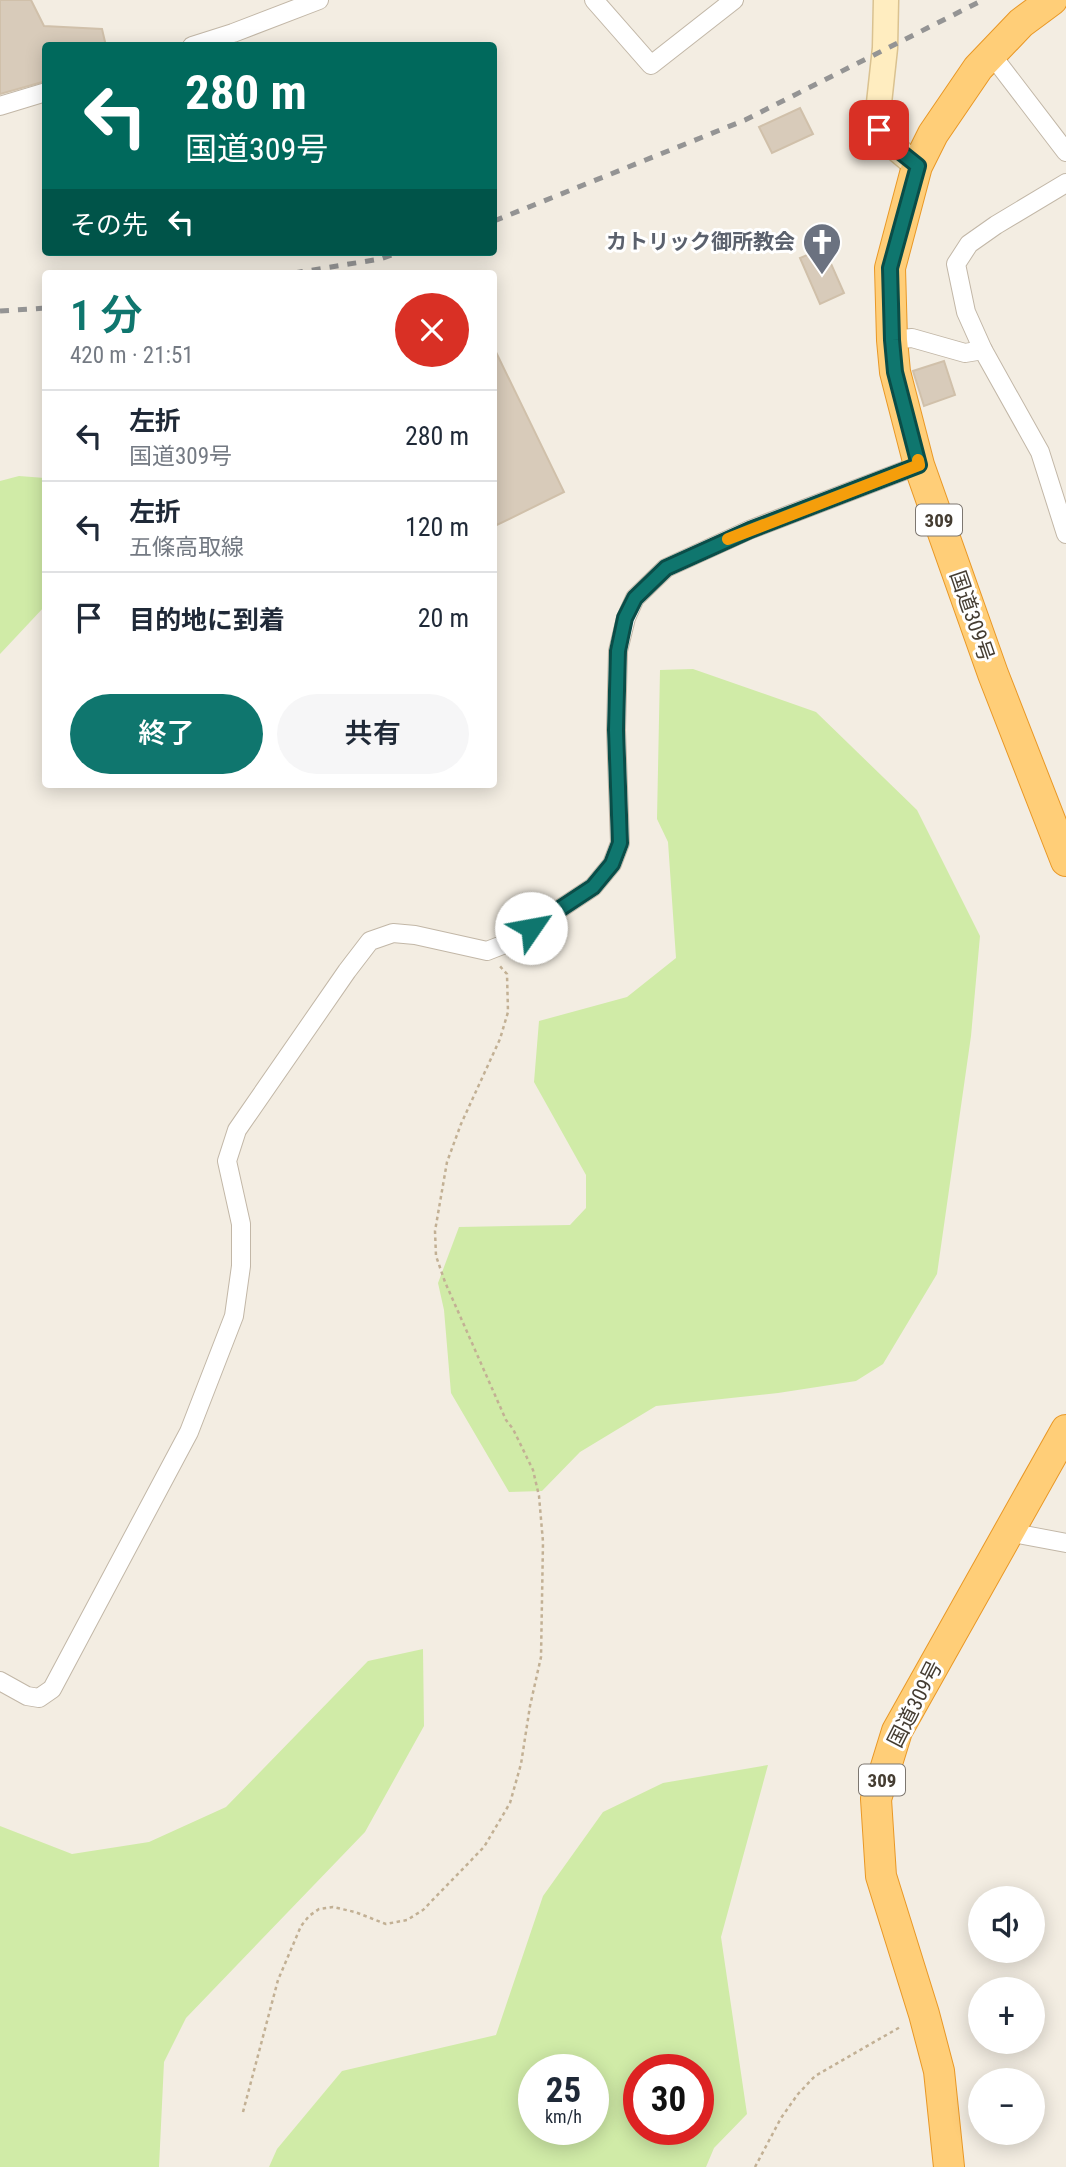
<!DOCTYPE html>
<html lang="ja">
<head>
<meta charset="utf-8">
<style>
	body { margin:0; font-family:"Roboto Condensed","Noto Sans JP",sans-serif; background:#f6f6f7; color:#1f2937; height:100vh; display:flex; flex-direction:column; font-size:26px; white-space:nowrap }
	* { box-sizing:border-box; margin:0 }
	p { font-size:23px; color:#747a83 }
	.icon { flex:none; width:38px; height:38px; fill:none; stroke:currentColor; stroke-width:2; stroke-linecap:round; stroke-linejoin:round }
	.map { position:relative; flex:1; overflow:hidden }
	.details { position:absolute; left:42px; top:270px; width:455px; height:518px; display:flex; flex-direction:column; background:#fff; border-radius:7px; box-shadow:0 4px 18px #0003 }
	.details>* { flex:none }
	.guide { position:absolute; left:42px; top:42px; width:455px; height:214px; border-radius:7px; box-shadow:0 4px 18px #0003; background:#00695c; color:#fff; overflow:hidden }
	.fabs { position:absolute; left:968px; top:1886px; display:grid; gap:14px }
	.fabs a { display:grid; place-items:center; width:77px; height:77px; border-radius:50%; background:#fff; box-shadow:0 4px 18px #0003; font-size:35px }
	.speed { position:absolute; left:518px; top:2054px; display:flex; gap:14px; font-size:35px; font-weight:700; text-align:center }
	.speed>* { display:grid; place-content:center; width:91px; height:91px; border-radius:50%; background:#fff; box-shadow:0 4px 18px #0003; line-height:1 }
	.speed small { font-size:18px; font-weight:400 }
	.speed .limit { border:10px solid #d22; background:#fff; color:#111 }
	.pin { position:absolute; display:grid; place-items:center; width:60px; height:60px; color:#fff; margin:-30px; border-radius:14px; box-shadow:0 4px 10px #0006 }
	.me { position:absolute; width:77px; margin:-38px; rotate:57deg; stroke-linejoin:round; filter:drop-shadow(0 0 5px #0008) }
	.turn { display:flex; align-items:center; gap:24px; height:147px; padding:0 28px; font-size:32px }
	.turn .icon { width:91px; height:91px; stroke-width:2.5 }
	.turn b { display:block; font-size:49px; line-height:60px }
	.then { display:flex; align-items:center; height:66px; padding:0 28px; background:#0003; gap:14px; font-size:26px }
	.round { display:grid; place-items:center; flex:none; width:74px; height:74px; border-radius:37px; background:#f6f6f7 }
	.headline { display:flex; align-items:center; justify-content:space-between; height:119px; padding:0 28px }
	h1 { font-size:42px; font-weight:600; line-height:52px; color:#0f766e }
	.primary-button { display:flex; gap:14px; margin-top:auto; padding:14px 28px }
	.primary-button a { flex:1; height:80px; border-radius:42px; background:#0f766e; color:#fff; font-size:28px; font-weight:600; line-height:80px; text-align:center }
	.primary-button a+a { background:#f6f6f7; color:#1f2937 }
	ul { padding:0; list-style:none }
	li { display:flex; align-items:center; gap:21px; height:91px; padding:0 28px; border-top:2px solid #e0e1e3 }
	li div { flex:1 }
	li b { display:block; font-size:26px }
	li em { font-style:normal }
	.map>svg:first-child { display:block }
	.green { fill:#d0eba7; fill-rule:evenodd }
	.building { fill:#d8cbba; stroke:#d0c0aa; stroke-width:2 }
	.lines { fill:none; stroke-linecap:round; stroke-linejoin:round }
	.minor-casing { stroke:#c2b7a7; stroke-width:20 }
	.secondary-casing { stroke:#dac290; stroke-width:27 }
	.trunk-casing { stroke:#e99826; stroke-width:32 }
	.path { stroke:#c2b094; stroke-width:2.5; stroke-dasharray:3.5 3.5; stroke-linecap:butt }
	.minor { stroke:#fff; stroke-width:18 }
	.secondary { stroke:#ffedc0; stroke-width:24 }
	.trunk { stroke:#ffce78; stroke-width:30 }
	.rail { stroke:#949494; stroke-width:5; stroke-dasharray:9 9; stroke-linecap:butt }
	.route-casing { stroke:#0a4d48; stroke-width:18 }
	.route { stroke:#0f766e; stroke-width:12 }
	.slow { stroke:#f59e0b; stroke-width:12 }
	.labels { text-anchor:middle; stroke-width:6; stroke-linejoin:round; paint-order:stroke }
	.shield { fill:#fff; stroke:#7d7770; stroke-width:2 }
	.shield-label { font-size:19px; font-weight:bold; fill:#453d32 }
	.worship-label { font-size:21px; font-weight:bold; fill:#5b616d; stroke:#fff; text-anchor:end }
	.street-label { font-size:21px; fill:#453d32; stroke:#fff }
</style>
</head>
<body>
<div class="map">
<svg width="1066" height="2167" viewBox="0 0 1066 2167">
	<rect width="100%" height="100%" fill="#f3ede2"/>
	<g class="green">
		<polygon points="19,476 45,478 45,606 0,654 0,481"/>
		<polygon points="693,669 816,712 917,810 980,936 971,1036 937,1274 883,1364 856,1381 778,1393 656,1406 580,1452 542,1491 509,1492 451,1393 444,1310 438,1283 459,1227 570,1225 586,1208 586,1175 534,1082 539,1021 627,997 676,958 668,842 657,819 660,670"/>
		<polygon points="423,1649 424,1726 365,1832 186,2018 164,2062 159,2167 0,2167 0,1826 72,1854 149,1842 226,1807 368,1661"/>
		<path d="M768,1765L721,1937L747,2114L714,2148L706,2167H269L277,2149L342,2071L496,2035L543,1896L603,1812L663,1783ZM534,2070H593V2130H534ZM639,2070H698V2130H639Z"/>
	</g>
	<g class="building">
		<polygon points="0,0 31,0 44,26 102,29 106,46 46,46 46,81 0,94"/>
		<polygon points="800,108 813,134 772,153 759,127"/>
		<polygon points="824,248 844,293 820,304 800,258"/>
		<polygon points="494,348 564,492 497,525 494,518"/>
		<polygon points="944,361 955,395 924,406 913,371"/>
	</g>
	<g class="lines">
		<defs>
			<g id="minor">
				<polyline points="594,0 651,65 734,0"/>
				<polyline points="192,46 233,33 319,0"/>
				<polyline points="991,54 1066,152"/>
				<polyline points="0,106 46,92"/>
				<polyline points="1066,183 996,225 969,244 956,264 966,312 983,350 1040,452 1066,534"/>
				<polyline points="892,340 912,338 965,353 983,350"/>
				<polyline points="1008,1532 1066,1543"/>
				<polyline points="0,1681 27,1696 39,1698 52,1689 189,1432 234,1316 241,1266 241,1224 227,1161 237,1130 347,971 370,941 393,933 415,935 487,951 510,942 593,887 612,864 620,843 616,730 618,651 626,618 635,598 666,568 749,530 919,465"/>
			</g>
			<polyline id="secondary" points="886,0 885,48 879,103 879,130 893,146 917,166"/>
			<g id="trunk">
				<polyline points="1052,0 1021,23 978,68 933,134 917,166 890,268 892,340 895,372 919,465 993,674 1066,861"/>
				<polyline points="949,2167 939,2071 924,2014 881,1876 876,1799 897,1731 1066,1430"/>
			</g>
		</defs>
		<use href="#minor" class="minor-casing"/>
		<use href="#secondary" class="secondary-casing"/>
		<use href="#trunk" class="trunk-casing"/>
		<g class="path">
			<polyline points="243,2112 278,1980 301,1926 309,1916 319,1909 333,1907 355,1912 386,1924 407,1920 423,1910 484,1847 510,1803 521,1764 530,1706 541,1657 543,1542 539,1496 533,1470 513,1429 506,1420 445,1282 436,1256 435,1231 447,1162 461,1124 500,1039 508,1012 507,974 498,964"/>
			<polyline points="755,2167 781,2118 798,2094 815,2076 902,2026"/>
		</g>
		<use href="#minor" class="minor"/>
		<use href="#secondary" class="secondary"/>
		<use href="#trunk" class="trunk"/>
		<g class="rail">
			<polyline points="494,221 745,120 983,0"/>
			<polyline points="294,273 380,259 401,252"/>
			<polyline points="0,311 46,308"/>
		</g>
	</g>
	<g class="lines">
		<defs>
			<polyline id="route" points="531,928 593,887 612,864 620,843 616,730 618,651 625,618 635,598 666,568 750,530 919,465 895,372 892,340 890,268 918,166 893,146 879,130"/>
		</defs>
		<use href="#route" class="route-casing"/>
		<use href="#route" class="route"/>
		<polyline class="slow" points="728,539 919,465 918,460"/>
	</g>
	<defs>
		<symbol id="church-pin" viewBox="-11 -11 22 30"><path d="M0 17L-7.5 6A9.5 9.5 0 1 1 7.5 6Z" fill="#6b7280" stroke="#fff"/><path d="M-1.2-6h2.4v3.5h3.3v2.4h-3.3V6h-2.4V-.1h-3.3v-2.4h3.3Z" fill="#fff"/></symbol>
	</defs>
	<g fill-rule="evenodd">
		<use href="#church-pin" x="800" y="220" width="44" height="60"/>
	</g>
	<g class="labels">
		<g class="shield">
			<rect x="916" y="504.5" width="46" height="31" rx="5"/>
			<rect x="859" y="1764.5" width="46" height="31" rx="5"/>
		</g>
		<g class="shield-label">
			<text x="939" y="527">309</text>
			<text x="882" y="1787">309</text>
		</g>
		<g class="worship-label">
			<text x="795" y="249">カトリック御所教会</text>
		</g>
		<g class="street-label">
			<text transform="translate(972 616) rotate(71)" y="7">国道309号</text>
			<text transform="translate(915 1704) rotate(-63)" y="7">国道309号</text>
		</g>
	</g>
</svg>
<div class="fabs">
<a><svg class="icon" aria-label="sound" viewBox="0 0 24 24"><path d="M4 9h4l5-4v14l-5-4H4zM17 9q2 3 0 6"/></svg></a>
<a>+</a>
<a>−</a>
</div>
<div class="speed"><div>25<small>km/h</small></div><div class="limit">30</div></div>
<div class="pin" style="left:879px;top:130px;background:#d93025"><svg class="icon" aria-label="arrive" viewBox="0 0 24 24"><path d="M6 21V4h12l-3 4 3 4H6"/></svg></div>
<svg class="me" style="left:531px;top:928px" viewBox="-20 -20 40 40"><circle r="19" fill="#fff"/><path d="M0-13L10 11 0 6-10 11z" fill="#0f766e"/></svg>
<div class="guide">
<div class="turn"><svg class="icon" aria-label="left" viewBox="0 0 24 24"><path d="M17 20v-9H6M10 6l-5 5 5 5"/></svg><div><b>280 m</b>国道309号</div></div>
<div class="then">その先<svg class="icon" aria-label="left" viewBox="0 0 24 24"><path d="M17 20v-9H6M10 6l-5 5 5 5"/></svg></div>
</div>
<section class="details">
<div class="headline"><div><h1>1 分</h1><p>420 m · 21:51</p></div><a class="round" style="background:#d93025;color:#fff"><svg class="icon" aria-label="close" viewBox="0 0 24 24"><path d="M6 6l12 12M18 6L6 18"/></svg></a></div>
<ul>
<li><svg class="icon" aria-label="left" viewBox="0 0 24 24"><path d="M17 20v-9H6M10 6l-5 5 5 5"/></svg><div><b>左折</b><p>国道309号</p></div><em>280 m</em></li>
<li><svg class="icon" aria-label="left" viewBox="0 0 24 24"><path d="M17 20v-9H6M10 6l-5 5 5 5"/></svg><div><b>左折</b><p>五條高取線</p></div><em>120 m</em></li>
<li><svg class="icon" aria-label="arrive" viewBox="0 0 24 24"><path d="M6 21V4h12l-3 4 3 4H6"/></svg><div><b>目的地に到着</b></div><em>20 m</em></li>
</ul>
<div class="primary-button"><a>終了</a><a>共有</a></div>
</section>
</div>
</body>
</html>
